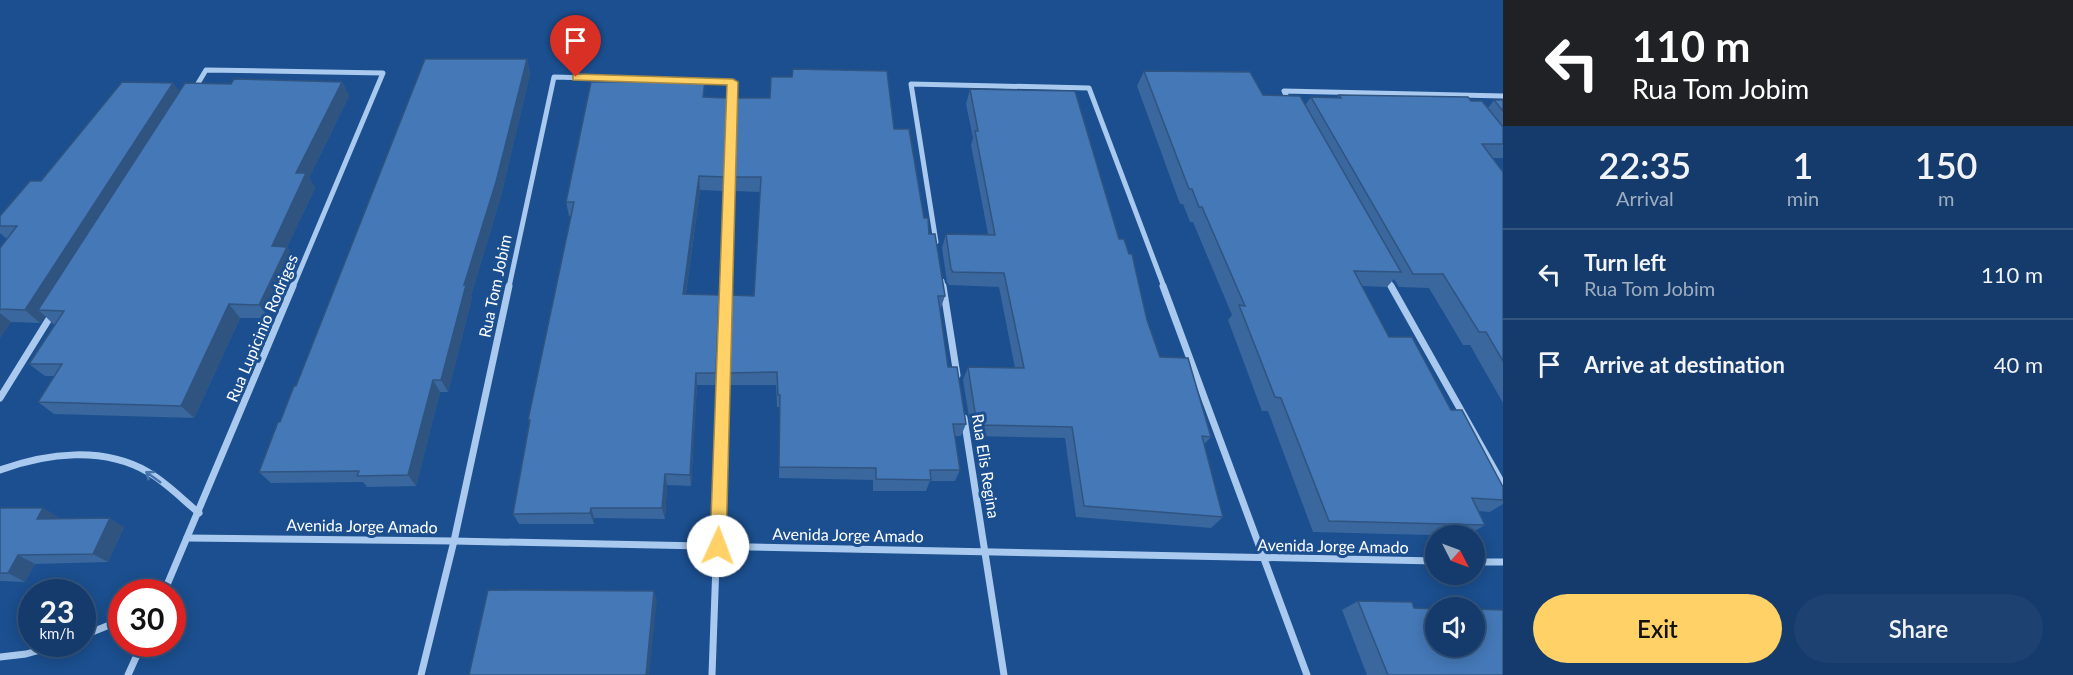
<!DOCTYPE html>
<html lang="en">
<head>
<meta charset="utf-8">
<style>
	body { margin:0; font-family:Lato,sans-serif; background:#1d4271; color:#f1f3f6; height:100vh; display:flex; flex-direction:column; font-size:22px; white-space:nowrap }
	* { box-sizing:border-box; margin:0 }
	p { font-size:20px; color:#9dadc1 }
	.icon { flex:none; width:33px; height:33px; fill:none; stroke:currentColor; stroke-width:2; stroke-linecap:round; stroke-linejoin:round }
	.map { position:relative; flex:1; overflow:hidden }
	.details { display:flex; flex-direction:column; background:#143b6b; width:570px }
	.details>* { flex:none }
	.banner { background:#202124; color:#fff; overflow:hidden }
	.needle { width:39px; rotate:132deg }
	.controls { position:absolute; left:1425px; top:525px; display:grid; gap:12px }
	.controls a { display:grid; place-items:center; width:60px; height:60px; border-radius:50%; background:#143b6b; box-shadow:0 3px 15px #0003,0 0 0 2px #33557e; font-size:30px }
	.speed { position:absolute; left:18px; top:579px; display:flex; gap:12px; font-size:30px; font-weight:700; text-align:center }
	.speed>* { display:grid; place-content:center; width:78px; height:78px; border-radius:50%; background:#143b6b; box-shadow:0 3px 15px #0003,0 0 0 2px #33557e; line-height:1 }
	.speed small { font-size:15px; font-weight:400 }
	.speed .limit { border:9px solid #d22; background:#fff; color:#111 }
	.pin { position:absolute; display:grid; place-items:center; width:51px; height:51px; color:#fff; margin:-62px -26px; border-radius:50% 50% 50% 0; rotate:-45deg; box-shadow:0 0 6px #0007 }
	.pin .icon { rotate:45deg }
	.me { position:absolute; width:66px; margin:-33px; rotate:2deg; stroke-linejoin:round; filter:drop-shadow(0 0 4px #0008) }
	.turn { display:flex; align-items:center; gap:21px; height:126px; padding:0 30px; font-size:27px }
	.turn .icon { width:78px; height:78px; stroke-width:2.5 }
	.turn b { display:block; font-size:42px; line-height:51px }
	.eta { display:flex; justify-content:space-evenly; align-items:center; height:102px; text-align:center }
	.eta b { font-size:36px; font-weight:600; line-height:42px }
	.primary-button { display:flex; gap:12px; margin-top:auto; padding:12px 30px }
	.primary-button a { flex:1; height:69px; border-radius:36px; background:#ffd166; color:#111; font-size:24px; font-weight:600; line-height:69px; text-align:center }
	.primary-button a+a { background:#1d4271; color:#f1f3f6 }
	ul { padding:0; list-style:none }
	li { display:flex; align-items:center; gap:18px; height:90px; padding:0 30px; border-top:2px solid #33557e }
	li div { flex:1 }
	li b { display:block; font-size:22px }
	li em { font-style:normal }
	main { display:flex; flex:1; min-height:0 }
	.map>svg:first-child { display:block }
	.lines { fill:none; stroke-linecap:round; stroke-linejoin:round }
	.street-far1 { stroke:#a9c9ee; stroke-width:5 }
	.street { stroke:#a9c9ee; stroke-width:7 }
	.wall { fill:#3a679d }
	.shaded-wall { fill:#305480 }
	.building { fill:#4478b7; stroke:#305480; stroke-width:1.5 }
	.oneway { stroke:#4674ac }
	.route { fill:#ffd166; stroke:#a68842; stroke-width:1.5 }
	.labels { text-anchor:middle; stroke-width:6; stroke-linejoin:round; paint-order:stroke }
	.street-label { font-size:16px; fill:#fff; stroke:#1b4f8f }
</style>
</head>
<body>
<main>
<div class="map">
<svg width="1503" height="675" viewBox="0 0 1503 675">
	<rect width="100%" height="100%" fill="#1b4f8f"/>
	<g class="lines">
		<g class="street-far1">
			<polyline points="194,90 206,70 383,73 293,287"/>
			<polyline points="1289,102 1284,91 1503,96"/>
			<polyline points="936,242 911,84 1089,88 1164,287"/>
			<polyline points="1386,276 1392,287"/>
			<polyline points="942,281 943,287"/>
			<polyline points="509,287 554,77 733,82 726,287"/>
		</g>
		<g class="street">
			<polyline points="943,286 957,375"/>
			<polyline points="1163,286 1307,675"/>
			<polyline points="1391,286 1503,485"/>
			<polyline points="0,398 52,314"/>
			<polyline points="964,418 1004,675"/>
			<path d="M0,470C47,453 103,446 148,472C167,483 182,499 199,513"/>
			<polyline points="187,538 454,541 1436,561"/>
			<polyline points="1474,562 1503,562"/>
			<polyline points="164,592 293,286"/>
			<polyline points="82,636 122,620"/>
			<polyline points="0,657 26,654 62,644"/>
			<polyline points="128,675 142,644"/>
			<polyline points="421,675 454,541 509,286"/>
			<polyline points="712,675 726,286"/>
		</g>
	</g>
	<g class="wall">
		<polygon points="527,59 530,74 501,196 471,296 472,298 448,392 440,392 416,486 367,487 363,482 271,483 259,472 280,422"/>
		<polygon points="1144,71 1263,95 1305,105 1311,97 1337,98 1339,95 1471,101 1488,108 1494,100 1503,100 1503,158 1492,158 1503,172 1503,403 1470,345 1463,345 1429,288 1399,287 1394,279 1387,287 1362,286 1389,337 1451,410 1503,487 1503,504 1490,512 1478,511 1485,525 1466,536 1313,532 1268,411 1262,411 1228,320 1232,315 1193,222 1190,222 1183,204 1180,204 1137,86"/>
		<polygon points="342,82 349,96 309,178 315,188 287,247 296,260 269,318 240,318 194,418 54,414 38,402 54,376 45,376 29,364 56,324 53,324 45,316 40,323 11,322 0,338 0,248 7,239 0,233 0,216 41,181 173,83 179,92 231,84"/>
		<polygon points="970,89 1119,239 1160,357 1211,437 1204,444 1223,517 1211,528 1076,517 1065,438 972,436 963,380 968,367 1015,368 999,287 949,285 947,282 942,248 946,234 988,234 971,145 973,138 966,104"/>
		<polygon points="705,97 727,98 727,112 724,191 700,190 686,294 720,308 717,385 697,385 691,486 667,485 665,519 594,518 594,524 519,524 513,514 530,423 528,420 571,216 569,216 566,202"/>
		<polygon points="894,129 924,218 945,296 940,310 948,367 966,424 961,436 955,436 960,470 955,481 930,481 926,491 873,491 873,480 779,478 779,407 777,407 776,385 728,385 728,373 754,296 760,192 734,191 734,177"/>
		<polygon points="0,508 43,508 59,518 58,519 124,527 108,562 35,564 25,582 0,581"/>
		<polygon points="1358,601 1414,608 1503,675 1367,675 1342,610"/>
	</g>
	<g class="shaded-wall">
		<polygon points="527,59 530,74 501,196 471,296 472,298 448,392 441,380 464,285"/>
		<polygon points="342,82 349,96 309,178 315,188 287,247 296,260 269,318 259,305 272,246 296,173"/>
		<polygon points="173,83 183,97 38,310 45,316 40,323 25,310"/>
		<polygon points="727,98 727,112 724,191 724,177"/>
		<polygon points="699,176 700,190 684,307 683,294"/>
		<polygon points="719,295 720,308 717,385 716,373"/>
		<polygon points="229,304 240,318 194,418 181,406"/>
		<polygon points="0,313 11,322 0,338"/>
		<polygon points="696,373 697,385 691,486 690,475"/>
		<polygon points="433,380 440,392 416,486 408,475"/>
		<polygon points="665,474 667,485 665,519 662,508"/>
		<polygon points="43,508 59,518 53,529 37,519"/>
		<polygon points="591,508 594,518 594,524 590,513"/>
		<polygon points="110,518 124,527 108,562 93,554"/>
		<polygon points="18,555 35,564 25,582 8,573"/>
		<polygon points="654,591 657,600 649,675 646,675"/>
	</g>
	<g class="building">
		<polygon points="425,59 527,59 496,182 464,285 466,285 441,380 433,380 408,475 357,476 359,471 259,472 278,422 280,422 294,386 296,386"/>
		<polygon points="793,69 887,71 894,129 909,129 924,218 928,218 929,234 935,234 945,296 938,296 948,367 957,367 966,424 953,424 960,470 930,470 931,480 876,479 876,468 779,467 780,395 778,395 777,372 728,373 730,295 754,296 761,177 734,177 737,98 770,98 771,77 792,77"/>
		<polygon points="1144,71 1250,72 1263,95 1300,96 1401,272 1354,271 1389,337 1412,337 1451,410 1462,410 1503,487 1503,500 1472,498 1485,525 1329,521 1281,398 1275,397 1239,305 1245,306 1202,207 1199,207 1192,189 1189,189"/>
		<polygon points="234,79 342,82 296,173 306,173 272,246 287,247 259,305 229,304 181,406 38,402 62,364 29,364 64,311 38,310 185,83 231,84"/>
		<polygon points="705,81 703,97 727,98 724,177 699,176 683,294 719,295 716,373 696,373 690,475 665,474 662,508 591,508 590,513 513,514 530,420 528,420 574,202 566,202 591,82"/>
		<polygon points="122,82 173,83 25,310 0,309 0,248 17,226 0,226 0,216 30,181 41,181"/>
		<polygon points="970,89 1075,91 1119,239 1124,239 1129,254 1132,254 1147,320 1160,357 1188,358 1211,437 1202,436 1223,517 1084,506 1072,427 977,425 968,367 1024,368 1004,273 953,272 951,269 946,234 995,235 975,131 978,131"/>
		<polygon points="1339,95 1468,97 1471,101 1482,101 1503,127 1503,144 1482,144 1503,172 1503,361 1486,332 1479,332 1443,274 1413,274 1311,97 1341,98"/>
		<polygon points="1494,100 1503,100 1503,111"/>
		<polygon points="0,508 43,508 37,519 110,518 93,554 18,555 8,573 0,573"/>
		<polygon points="488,590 654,591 646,675 469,675"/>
		<polygon points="1358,601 1412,602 1414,608 1436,609 1436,646 1474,646 1474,609 1503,610 1503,675 1388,675"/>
	</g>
	<defs><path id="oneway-shaft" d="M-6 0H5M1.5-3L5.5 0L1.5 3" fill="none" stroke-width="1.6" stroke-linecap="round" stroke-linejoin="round" transform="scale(1.5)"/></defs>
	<use class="oneway" href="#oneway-shaft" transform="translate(153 477) rotate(-144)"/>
	<polygon class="route" points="576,74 733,79 738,82 726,546 724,552 718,554 712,552 710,546 727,85 573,80 573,75"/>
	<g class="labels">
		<g class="street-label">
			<text transform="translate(495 286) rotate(-78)" y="6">Rua Tom Jobim</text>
			<text transform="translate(262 328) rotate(-67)" y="6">Rua Lupicinio Rodriges</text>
			<text transform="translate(986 466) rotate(81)" y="6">Rua Elis Regina</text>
			<text transform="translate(362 526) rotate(1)" y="6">Avenida Jorge Amado</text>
			<text transform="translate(848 535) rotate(1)" y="6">Avenida Jorge Amado</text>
			<text transform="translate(1333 546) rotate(1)" y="6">Avenida Jorge Amado</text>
		</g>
	</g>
</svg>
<div class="controls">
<a><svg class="needle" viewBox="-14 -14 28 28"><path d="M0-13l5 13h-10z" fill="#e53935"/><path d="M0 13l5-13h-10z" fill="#9dadc1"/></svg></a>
<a><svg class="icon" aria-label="sound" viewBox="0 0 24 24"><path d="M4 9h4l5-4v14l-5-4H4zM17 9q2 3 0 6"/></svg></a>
</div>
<div class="speed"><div>23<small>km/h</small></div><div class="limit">30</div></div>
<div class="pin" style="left:576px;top:77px;background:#d93025"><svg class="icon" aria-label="arrive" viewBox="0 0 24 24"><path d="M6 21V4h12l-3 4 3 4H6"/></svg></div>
<svg class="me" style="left:718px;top:546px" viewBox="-20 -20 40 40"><circle r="19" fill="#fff"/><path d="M0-13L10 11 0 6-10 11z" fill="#ffd166"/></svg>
</div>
<section class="details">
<div class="banner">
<div class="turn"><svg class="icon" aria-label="left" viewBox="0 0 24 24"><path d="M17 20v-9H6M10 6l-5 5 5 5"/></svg><div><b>110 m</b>Rua Tom Jobim</div></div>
</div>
<div class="eta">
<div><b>22:35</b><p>Arrival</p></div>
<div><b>1</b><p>min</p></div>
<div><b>150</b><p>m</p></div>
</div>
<ul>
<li><svg class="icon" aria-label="left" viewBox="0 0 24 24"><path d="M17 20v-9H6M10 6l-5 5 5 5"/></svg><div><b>Turn left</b><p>Rua Tom Jobim</p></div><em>110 m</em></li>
<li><svg class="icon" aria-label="arrive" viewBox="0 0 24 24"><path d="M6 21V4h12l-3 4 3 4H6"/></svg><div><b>Arrive at destination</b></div><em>40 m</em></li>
</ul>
<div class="primary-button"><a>Exit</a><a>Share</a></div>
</section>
</main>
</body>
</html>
